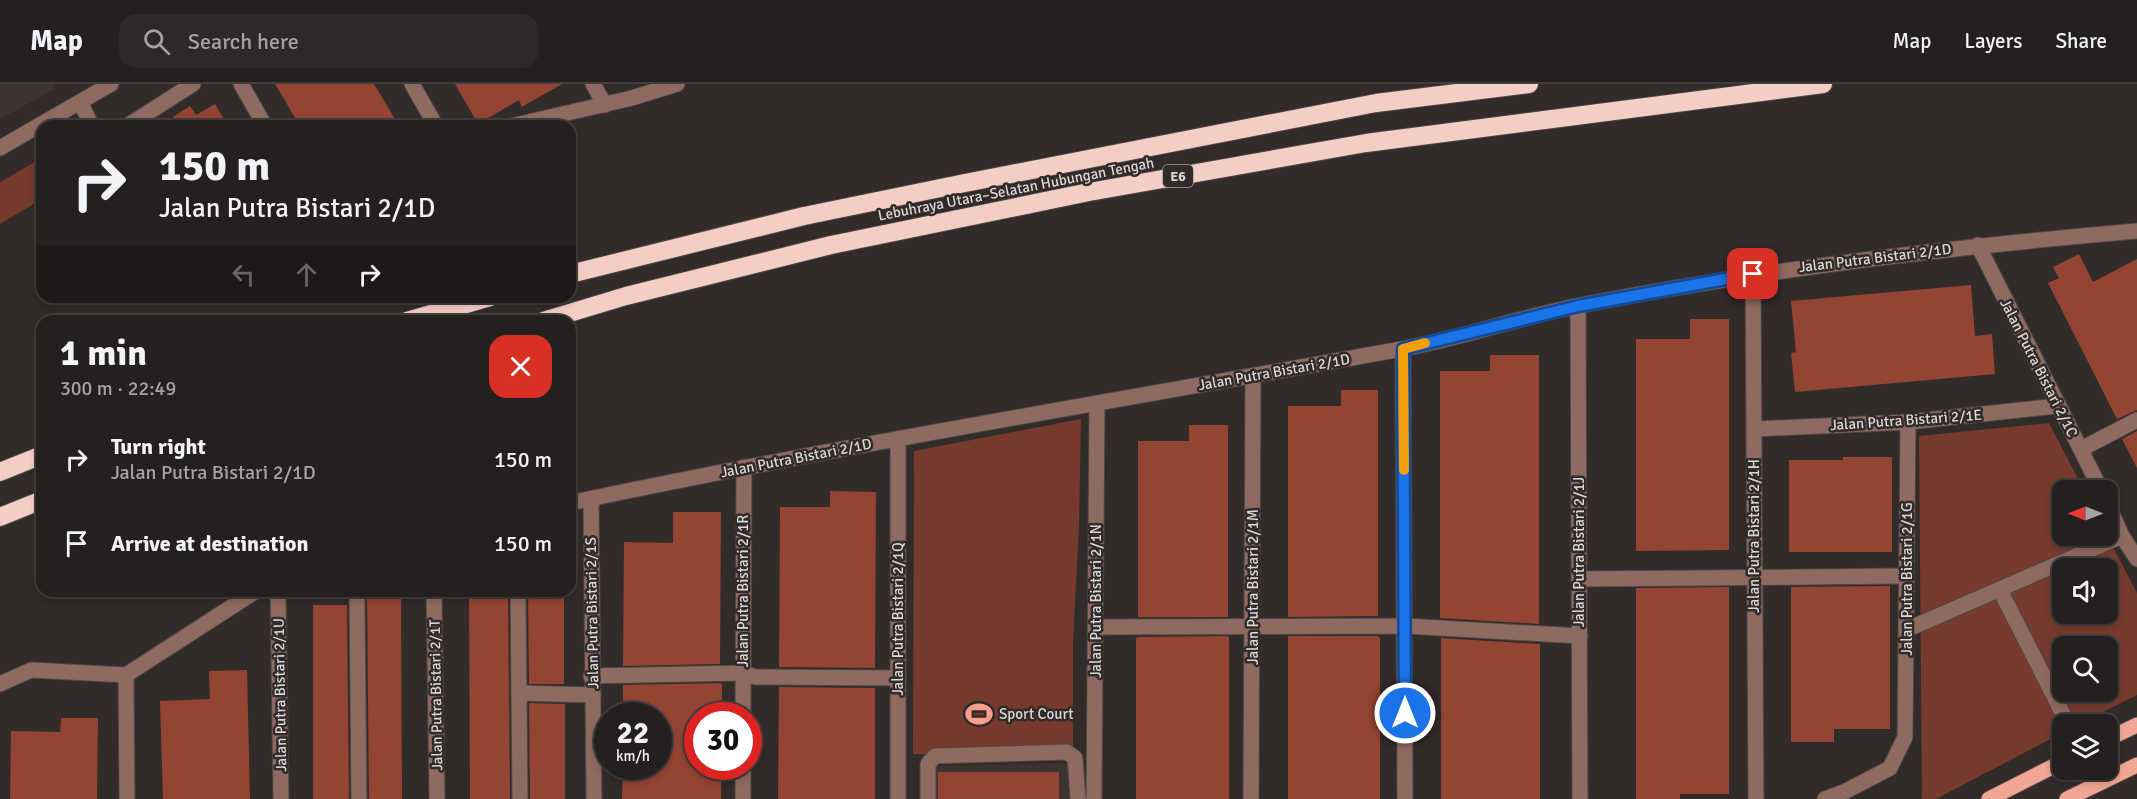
<!DOCTYPE html>
<html lang="en">
<head>
<meta charset="utf-8">
<style>
	body { margin:0; font-family:Signika,sans-serif; background:#2d2829; color:#f1f3f6; height:100vh; display:flex; flex-direction:column; font-size:22px; white-space:nowrap }
	* { box-sizing:border-box; margin:0 }
	p { font-size:20px; color:#a3a3a5 }
	.icon { flex:none; width:33px; height:33px; fill:none; stroke:currentColor; stroke-width:2; stroke-linecap:round; stroke-linejoin:round }
	.map { position:relative; flex:1; overflow:hidden }
	.drawer { position:absolute; left:36px; top:231px; width:540px; height:282px; display:flex; flex-direction:column; background:#252020; border-radius:18px; box-shadow:0 3px 9px #0003,0 0 0 2px #423e3e }
	.drawer>* { flex:none }
	.guide { position:absolute; left:36px; top:36px; width:540px; height:183px; border-radius:18px; box-shadow:0 3px 9px #0003,0 0 0 2px #423e3e; background:#252020; color:#f1f3f6; overflow:hidden }
	.needle { width:39px; rotate:270deg }
	.fabs { position:absolute; left:2052px; top:396px; display:grid; gap:12px }
	.fabs a { display:grid; place-items:center; width:66px; height:66px; border-radius:12px; background:#252020; box-shadow:0 3px 9px #0003,0 0 0 2px #423e3e; font-size:30px }
	.speed { position:absolute; left:594px; top:618px; display:flex; gap:12px; font-size:30px; font-weight:700; text-align:center }
	.speed>* { display:grid; place-content:center; width:78px; height:78px; border-radius:50%; background:#252020; box-shadow:0 3px 9px #0003,0 0 0 2px #423e3e; line-height:1 }
	.speed small { font-size:15px; font-weight:400 }
	.speed .limit { border:9px solid #d22; background:#fff; color:#111 }
	.pin { position:absolute; display:grid; place-items:center; width:51px; height:51px; color:#fff; margin:-26px; border-radius:12px; box-shadow:0 3px 9px #0006 }
	.me { position:absolute; width:66px; margin:-33px; rotate:0deg; stroke-linejoin:round; filter:drop-shadow(0 0 4px #0008) }
	.turn { display:flex; align-items:center; gap:21px; height:126px; padding:0 24px; font-size:27px }
	.turn .icon { width:78px; height:78px; stroke-width:2.5 }
	.turn b { display:block; font-size:42px; line-height:51px }
	.lanes { display:flex; align-items:center; height:57px; padding:0 24px; background:#0003; justify-content:center; gap:30px; direction:ltr }
	.lanes .off { opacity:.35 }
	.round { display:grid; place-items:center; flex:none; width:63px; height:63px; border-radius:18px; background:#2d2829 }
	.headline { display:flex; align-items:center; justify-content:space-between; height:102px; padding:0 24px }
	h1 { font-size:36px; font-weight:700; line-height:45px }
	ul { padding:0; list-style:none }
	li { display:flex; align-items:center; gap:18px; height:84px; padding:0 24px }
	li div { flex:1 }
	li b { display:block; font-size:22px }
	li em { font-style:normal }
	header { display:flex; align-items:center; gap:36px; box-sizing:border-box; height:84px; padding:0 30px; background:#252020; border-bottom:2px solid #423e3e }
	header strong { font-size:28px }
	nav { display:flex; gap:33px; margin-inline-start:auto; font-size:21px }
	.search { width:420px; height:54px; background:#2d2829; display:flex; align-items:center; gap:15px; box-sizing:border-box; padding:0 21px; border-radius:18px; color:#a3a3a5; font-size:22px }
	.map>svg:first-child { display:block }
	.built { fill:#3e3330 }
	.green { fill:#773b2e; fill-rule:evenodd }
	.building { fill:#944433 }
	.lines { fill:none; stroke-linecap:round; stroke-linejoin:round }
	.minor-casing { stroke:#4c4746; stroke-width:17 }
	.major-casing { stroke:#4c4746; stroke-width:17 }
	.highway-casing { stroke:#4c4746; stroke-width:20 }
	.minor { stroke:#8f6a61; stroke-width:15 }
	.major { stroke:#f2a594; stroke-width:15 }
	.highway { stroke:#f4cec5; stroke-width:18 }
	.route-casing { stroke:#114b97; stroke-width:15 }
	.route { stroke:#1a73e8; stroke-width:10 }
	.slow { stroke:#f59e0b; stroke-width:10 }
	.labels { text-anchor:middle; stroke-width:5; stroke-linejoin:round; paint-order:stroke }
	.shield { fill:#312b2a; stroke:#a8a3a3; stroke-width:1.5 }
	.shield-label { font-size:14px; font-weight:bold; fill:#dbd7d7 }
	.street-label { font-size:15px; fill:#dbd7d7; stroke:#312b2a }
	.poi-label { font-size:15px; fill:#dbd7d7; stroke:#312b2a; text-anchor:start }
</style>
</head>
<body>
<header>
<strong>Map</strong>
<div class="search"><svg class="icon" aria-label="search" viewBox="0 0 24 24"><circle cx="10" cy="10" r="6"/><path d="M15 15l6 6"/></svg>Search here</div>
<nav><a>Map</a><a>Layers</a><a>Share</a></nav>
</header>
<div class="map">
<svg width="2137" height="715" viewBox="0 0 2137 715">
	<rect width="100%" height="100%" fill="#312b2a"/>
	<g class="built">
		<polygon points="0,0 53,0 55,5 0,35"/>
		<polygon points="1071,679 1072,715 932,715 932,682"/>
	</g>
	<g class="green">
		<polygon points="42,74 42,115 0,140 0,98"/>
		<polygon points="1081,335 1079,442 1073,559 1073,673 913,670 914,367"/>
		<path d="M2049,339L2084,406H2062V452H2107L2137,509V611L2079,640H2062V649L1936,715H1922L1919,352ZM2062,484H2108V530H2062ZM2062,562H2108V608H2062Z"/>
	</g>
	<g class="building">
		<polygon points="275,0 374,0 399,42 300,42"/>
		<polygon points="455,0 562,0 522,23 519,16 478,40"/>
		<polygon points="215,20 228,42 178,42 173,33 190,22 196,31"/>
		<polygon points="2079,170 2093,198 2137,175 2137,326 2117,335 2048,199 2059,194 2053,183"/>
		<polygon points="1971,201 1975,252 1992,250 1995,290 1795,308 1791,269 1796,268 1791,217"/>
		<polygon points="1690,235 1729,235 1729,466 1636,467 1636,255 1690,255"/>
		<polygon points="1490,271 1539,271 1539,540 1440,534 1440,287 1490,287"/>
		<polygon points="1341,306 1378,306 1378,532 1288,533 1288,322 1341,322"/>
		<polygon points="1189,341 1228,341 1228,533 1138,533 1138,357 1189,357"/>
		<polygon points="2137,347 2137,384 2122,355"/>
		<polygon points="1843,373 1892,373 1892,468 1789,468 1789,376 1843,376"/>
		<polygon points="830,407 876,408 875,584 779,583 780,423 830,423"/>
		<polygon points="673,428 721,428 720,580 623,582 624,458 673,459"/>
		<polygon points="1890,502 1890,645 1834,645 1834,658 1791,658 1791,503"/>
		<polygon points="1729,503 1729,710 1680,710 1680,715 1636,715 1636,504"/>
		<polygon points="361,507 401,507 402,715 369,715 367,517"/>
		<polygon points="469,507 508,507 510,715 470,715"/>
		<polygon points="528,507 564,507 564,600 529,600"/>
		<polygon points="313,521 347,521 349,715 313,715"/>
		<polygon points="1228,552 1229,554 1229,715 1136,715 1136,554 1138,553"/>
		<polygon points="1288,552 1378,552 1380,554 1380,715 1288,715"/>
		<polygon points="1441,554 1540,560 1540,715 1441,715"/>
		<polygon points="247,586 250,715 163,715 160,617 210,615 209,587"/>
		<polygon points="720,599 722,601 722,632 698,632 698,682 721,682 721,715 622,715 623,682 658,682 658,632 623,632 623,601"/>
		<polygon points="779,603 875,604 875,715 778,715"/>
		<polygon points="529,619 565,620 565,715 530,715"/>
		<polygon points="61,634 98,634 97,715 10,715 11,647 60,648"/>
		<rect x="938" y="688" width="121" height="27"/>
	</g>
	<g class="lines">
		<defs>
			<g id="minor">
				<polyline points="241,0 265,42"/>
				<polyline points="412,0 436,42"/>
				<polyline points="593,0 605,21"/>
				<polyline points="80,18 92,42"/>
				<polyline points="127,42 193,0"/>
				<polyline points="511,42 632,14 677,0"/>
				<polyline points="0,64 111,0"/>
				<polyline points="1978,161 2101,406"/>
				<polyline points="1753,190 1756,715"/>
				<polyline points="1578,222 1580,715"/>
				<polyline points="1403,265 1405,715"/>
				<polyline points="1754,345 1908,338 2057,322"/>
				<polyline points="898,355 898,715"/>
				<polyline points="2081,365 2137,336"/>
				<polyline points="591,415 594,715"/>
				<path d="M570,419C844,361 1120,316 1396,266C1459,255 1520,233 1582,221C1766,185 1951,163 2137,147"/>
				<polyline points="2108,421 2122,452 2137,475"/>
				<polyline points="1579,495 1907,492"/>
				<polyline points="2000,506 2068,640"/>
				<polyline points="278,507 281,715"/>
				<polyline points="434,507 437,715"/>
				<polyline points="518,507 520,715"/>
				<polyline points="357,517 359,715"/>
				<polyline points="1096,543 1405,542 1580,552"/>
				<polyline points="1908,545 2122,452"/>
				<polyline points="126,591 256,507"/>
				<polyline points="126,591 127,715"/>
				<polyline points="591,592 742,589 756,593 898,594"/>
				<polyline points="0,600 31,586 126,591"/>
				<polyline points="519,609 593,611"/>
				<polyline points="743,632 744,383"/>
				<polyline points="743,682 743,715"/>
				<polyline points="928,715 928,680 935,672 1067,668 1075,674 1078,715"/>
				<polyline points="1094,715 1097,320"/>
				<polyline points="1251,715 1253,292"/>
				<polyline points="1825,715 1846,707 1890,684 1905,653 1908,338"/>
			</g>
			<g id="major">
				<polyline points="2108,655 2137,641"/>
				<polyline points="1989,715 2062,678"/>
				<polyline points="2067,715 2137,681"/>
			</g>
			<g id="highway">
				<polyline points="570,190 804,132 965,99 1376,19 1529,0"/>
				<polyline points="407,237 490,213"/>
				<polyline points="543,237 626,212 831,161 1089,108 1366,59 1823,0"/>
				<polyline points="0,388 42,371"/>
				<polyline points="0,433 42,416"/>
			</g>
		</defs>
		<use href="#minor" class="minor-casing"/>
		<use href="#major" class="major-casing"/>
		<use href="#highway" class="highway-casing"/>
		<use href="#minor" class="minor"/>
		<use href="#major" class="major"/>
		<use href="#highway" class="highway"/>
	</g>
	<g class="lines">
		<defs>
			<polyline id="route" points="1405,629 1403,265 1578,222 1753,190"/>
		</defs>
		<use href="#route" class="route-casing"/>
		<use href="#route" class="route"/>
		<polyline class="slow" points="1404,386 1403,265 1425,259"/>
	</g>
	<defs>
		<symbol id="stadium-bare" viewBox="-9 -9 18 18"><path d="M0-5a6.5 5 0 1 0 0 10a6.5 5 0 1 0 0-10ZM-3.5-1.8h7v3.6h-7Z" fill="#f49e8a" stroke="#312b2a" stroke-width="2.5" paint-order="stroke"/></symbol>
	</defs>
	<g fill-rule="evenodd">
		<use href="#stadium-bare" x="960" y="611" width="38" height="38"/>
	</g>
	<g class="labels">
		<rect class="shield" x="1163" y="81" width="30" height="22" rx="4.5"/>
		<g class="shield-label">
			<text x="1178" y="97">E6</text>
		</g>
		<g class="street-label">
			<text transform="translate(1016 105) rotate(-11)" y="5">Lebuhraya Utara–Selatan Hubungan Tengah</text>
			<text transform="translate(1875 174) rotate(-7)" y="5">Jalan Putra Bistari 2/1D</text>
			<text transform="translate(2039 284) rotate(63)" y="5">Jalan Putra Bistari 2/1C</text>
			<text transform="translate(1274 288) rotate(-10)" y="5">Jalan Putra Bistari 2/1D</text>
			<text transform="translate(1906 336) rotate(-4)" y="5">Jalan Putra Bistari 2/1E</text>
			<text transform="translate(796 374) rotate(-11)" y="5">Jalan Putra Bistari 2/1D</text>
			<text transform="translate(1754 452) rotate(-90)" y="5">Jalan Putra Bistari 2/1H</text>
			<text transform="translate(1579 468) rotate(-90)" y="5">Jalan Putra Bistari 2/1J</text>
			<text transform="translate(1907 495) rotate(-90)" y="5">Jalan Putra Bistari 2/1G</text>
			<text transform="translate(1253 503) rotate(-90)" y="5">Jalan Putra Bistari 2/1M</text>
			<text transform="translate(743 507) rotate(-90)" y="5">Jalan Putra Bistari 2/1R</text>
			<text transform="translate(1096 517) rotate(-90)" y="5">Jalan Putra Bistari 2/1N</text>
			<text transform="translate(592 529) rotate(-91)" y="5">Jalan Putra Bistari 2/1S</text>
			<text transform="translate(898 535) rotate(-90)" y="5">Jalan Putra Bistari 2/1Q</text>
			<text transform="translate(280 611) rotate(-91)" y="5">Jalan Putra Bistari 2/1U</text>
			<text transform="translate(436 611) rotate(-91)" y="5">Jalan Putra Bistari 2/1T</text>
		</g>
		<g class="poi-label">
			<text x="999" y="635">Sport Court</text>
		</g>
	</g>
</svg>
<div class="fabs">
<a><svg class="needle" viewBox="-14 -14 28 28"><path d="M0-13l5 13h-10z" fill="#e53935"/><path d="M0 13l5-13h-10z" fill="#a3a3a5"/></svg></a>
<a><svg class="icon" aria-label="sound" viewBox="0 0 24 24"><path d="M4 9h4l5-4v14l-5-4H4zM17 9q2 3 0 6"/></svg></a>
<a><svg class="icon" aria-label="search" viewBox="0 0 24 24"><circle cx="10" cy="10" r="6"/><path d="M15 15l6 6"/></svg></a>
<a><svg class="icon" aria-label="layers" viewBox="0 0 24 24"><path d="M12 4l9 5-9 5-9-5zM3 14l9 5 9-5"/></svg></a>
</div>
<div class="speed"><div>22<small>km/h</small></div><div class="limit">30</div></div>
<div class="pin" style="left:1753px;top:190px;background:#d93025"><svg class="icon" aria-label="arrive" viewBox="0 0 24 24"><path d="M6 21V4h12l-3 4 3 4H6"/></svg></div>
<svg class="me" style="left:1405px;top:629px" viewBox="-20 -20 40 40"><circle r="17" fill="#1a73e8" stroke="#fff" stroke-width="3"/><path d="M0-11L8 9 0 5-8 9z" fill="#fff"/></svg>
<div class="guide">
<div class="turn"><svg class="icon" aria-label="right" viewBox="0 0 24 24"><path d="M7 20v-9h11M14 6l5 5-5 5"/></svg><div><b>150 m</b>Jalan Putra Bistari 2/1D</div></div>
<div class="lanes"><svg class="icon off" aria-label="left" viewBox="0 0 24 24"><path d="M17 20v-9H6M10 6l-5 5 5 5"/></svg><svg class="icon off" aria-label="ahead" viewBox="0 0 24 24"><path d="M12 20V5M6 11l6-6 6 6"/></svg><svg class="icon" aria-label="right" viewBox="0 0 24 24"><path d="M7 20v-9h11M14 6l5 5-5 5"/></svg></div>
</div>
<section class="drawer">
<div class="headline"><div><h1>1 min</h1><p>300 m · 22:49</p></div><a class="round" style="background:#d93025;color:#fff"><svg class="icon" aria-label="close" viewBox="0 0 24 24"><path d="M6 6l12 12M18 6L6 18"/></svg></a></div>
<ul>
<li><svg class="icon" aria-label="right" viewBox="0 0 24 24"><path d="M7 20v-9h11M14 6l5 5-5 5"/></svg><div><b>Turn right</b><p>Jalan Putra Bistari 2/1D</p></div><em>150 m</em></li>
<li><svg class="icon" aria-label="arrive" viewBox="0 0 24 24"><path d="M6 21V4h12l-3 4 3 4H6"/></svg><div><b>Arrive at destination</b></div><em>150 m</em></li>
</ul>
</section>
</div>
</body>
</html>
